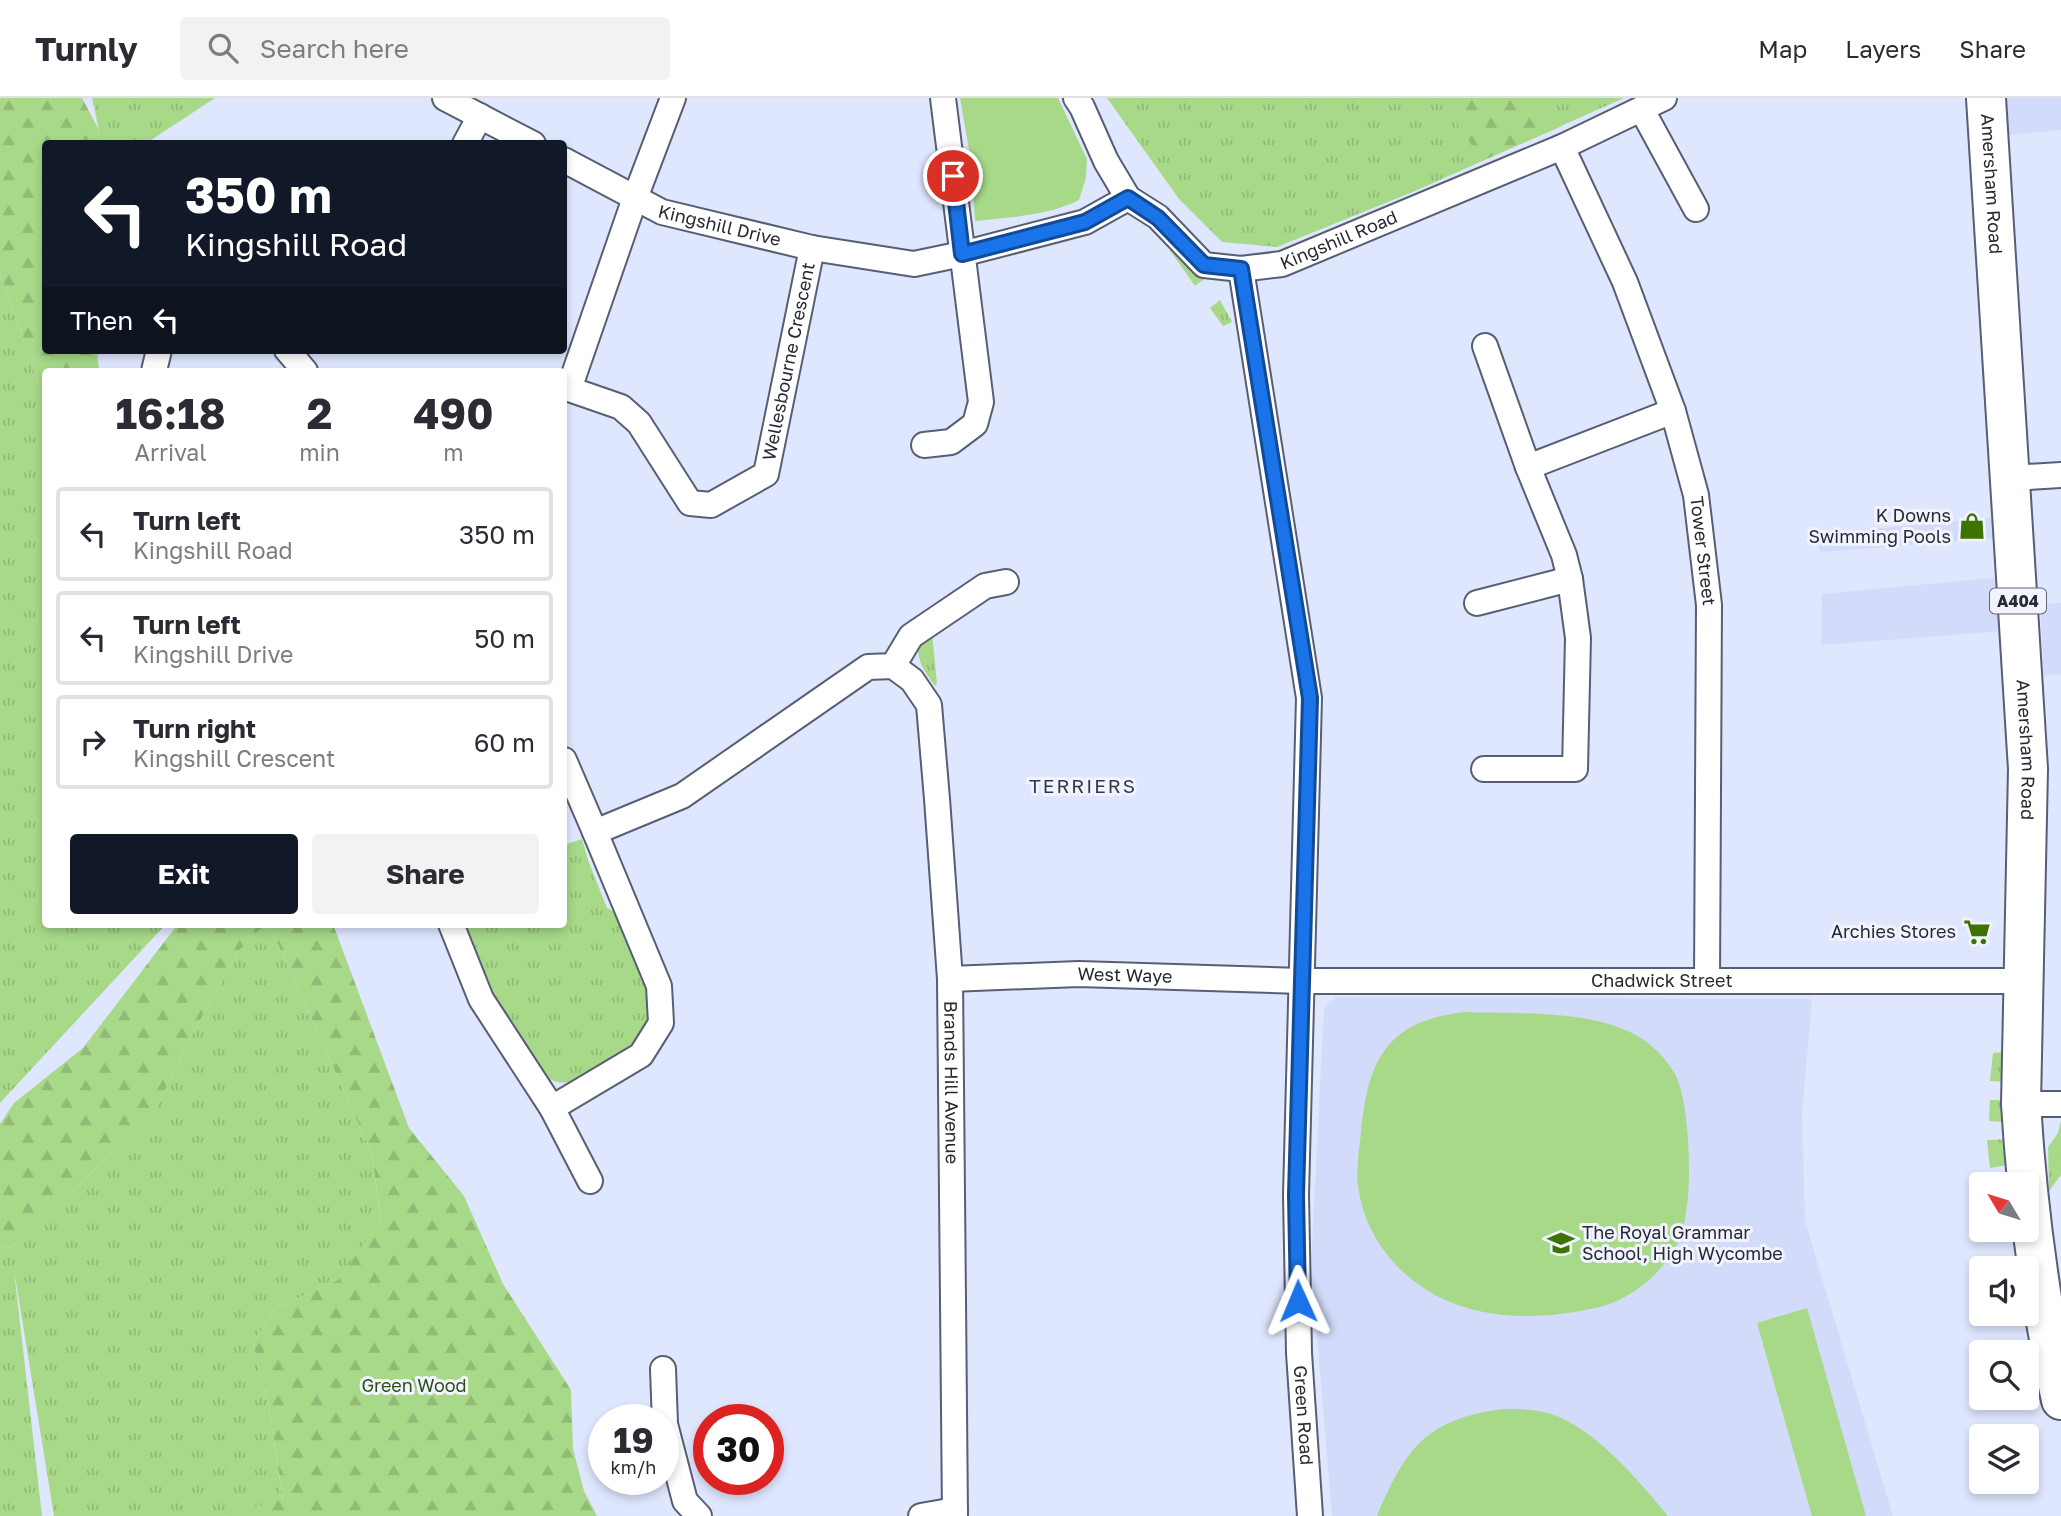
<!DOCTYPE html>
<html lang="en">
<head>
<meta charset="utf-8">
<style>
	body { margin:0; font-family:"Golos Text",sans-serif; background:#f2f2f3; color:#2b2b33; height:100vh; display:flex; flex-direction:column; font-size:26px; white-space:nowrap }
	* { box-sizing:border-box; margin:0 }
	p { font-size:23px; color:#7c7c81 }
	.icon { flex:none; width:38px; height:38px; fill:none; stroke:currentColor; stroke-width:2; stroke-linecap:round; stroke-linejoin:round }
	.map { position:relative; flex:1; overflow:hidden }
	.sheet { position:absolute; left:42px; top:270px; width:525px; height:560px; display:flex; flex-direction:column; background:#fff; border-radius:7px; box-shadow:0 4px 10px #0003 }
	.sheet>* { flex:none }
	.hud { position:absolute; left:42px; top:42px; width:525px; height:214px; border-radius:7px; box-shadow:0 4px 10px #0003; background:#111827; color:#fff; overflow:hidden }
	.needle { width:46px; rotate:308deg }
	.buttons { position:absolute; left:1969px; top:1074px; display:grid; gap:14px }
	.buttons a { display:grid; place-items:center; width:70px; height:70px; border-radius:7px; background:#fff; box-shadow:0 4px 10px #0003; font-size:35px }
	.speed { position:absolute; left:588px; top:1306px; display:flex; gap:14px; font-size:35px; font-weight:700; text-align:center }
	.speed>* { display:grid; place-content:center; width:91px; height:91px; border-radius:50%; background:#fff; box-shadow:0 4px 10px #0003; line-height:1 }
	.speed small { font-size:18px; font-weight:400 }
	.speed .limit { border:10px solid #d22; background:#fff; color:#111 }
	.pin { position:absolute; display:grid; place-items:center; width:60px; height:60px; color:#fff; margin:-30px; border:4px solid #fff; border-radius:50%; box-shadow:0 2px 7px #0007 }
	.me { position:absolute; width:77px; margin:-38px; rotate:359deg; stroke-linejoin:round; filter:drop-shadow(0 0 5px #0008) }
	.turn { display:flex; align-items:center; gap:24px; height:147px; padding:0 28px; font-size:32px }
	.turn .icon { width:91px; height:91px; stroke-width:2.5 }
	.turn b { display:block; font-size:49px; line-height:60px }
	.then { display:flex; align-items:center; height:66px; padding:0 28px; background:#0003; gap:14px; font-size:26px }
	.eta { display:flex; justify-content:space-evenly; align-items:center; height:119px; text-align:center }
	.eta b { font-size:42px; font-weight:700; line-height:49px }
	.primary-button { display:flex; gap:14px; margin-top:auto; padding:14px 28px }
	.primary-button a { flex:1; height:80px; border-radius:7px; background:#111827; color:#fff; font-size:28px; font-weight:700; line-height:80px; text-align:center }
	.primary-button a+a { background:#f2f2f3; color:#2b2b33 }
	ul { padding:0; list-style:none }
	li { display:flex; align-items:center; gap:21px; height:94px; margin:0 14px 10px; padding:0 14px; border:4px solid #e1e1e2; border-radius:7px }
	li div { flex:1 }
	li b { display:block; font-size:26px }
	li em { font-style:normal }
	header { display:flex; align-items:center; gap:42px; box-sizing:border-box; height:98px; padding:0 35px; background:#fff; border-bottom:2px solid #e1e1e2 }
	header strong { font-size:33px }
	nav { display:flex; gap:38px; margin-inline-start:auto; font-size:24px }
	.search { width:490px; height:63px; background:#f2f2f3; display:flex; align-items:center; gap:18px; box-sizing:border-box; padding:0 24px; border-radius:7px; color:#7c7c81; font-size:26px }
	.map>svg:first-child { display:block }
	.built { fill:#d2dbfa }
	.grass { fill:url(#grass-tufts) }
	.forest { fill:url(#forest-firs) }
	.park { fill:#a7d988 }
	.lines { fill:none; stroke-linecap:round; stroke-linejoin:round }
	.minor-casing { stroke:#585e73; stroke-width:28 }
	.primary-casing { stroke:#585e73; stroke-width:42 }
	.minor { stroke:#fff; stroke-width:24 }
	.primary { stroke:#fff; stroke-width:38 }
	.route-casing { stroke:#114b97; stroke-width:18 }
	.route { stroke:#1a73e8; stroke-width:12 }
	.labels { text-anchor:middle; stroke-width:6; stroke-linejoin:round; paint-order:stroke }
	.shield { fill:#f1f4fe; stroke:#646770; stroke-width:2 }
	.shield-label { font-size:16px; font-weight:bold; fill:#272a33 }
	.street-label { font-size:18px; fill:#272a33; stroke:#f1f4fe }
	.poi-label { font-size:18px; fill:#272a33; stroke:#f1f4fe; text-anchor:end }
	.park-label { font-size:18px; fill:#2d4e14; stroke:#f1f4fe }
	.neighbourhood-label { font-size:19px; letter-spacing:2px; fill:#313649; stroke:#f1f4fe }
</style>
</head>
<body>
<header>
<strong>Turnly</strong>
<div class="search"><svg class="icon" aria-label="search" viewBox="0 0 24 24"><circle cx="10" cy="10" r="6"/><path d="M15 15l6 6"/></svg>Search here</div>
<nav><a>Map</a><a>Layers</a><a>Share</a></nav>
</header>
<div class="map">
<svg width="2061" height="1418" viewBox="0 0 2061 1418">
	<defs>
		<pattern id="grass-tufts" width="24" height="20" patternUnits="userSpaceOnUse" patternTransform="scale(1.75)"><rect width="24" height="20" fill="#a7d988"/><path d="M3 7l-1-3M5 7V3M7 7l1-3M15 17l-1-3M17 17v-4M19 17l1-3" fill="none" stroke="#90ba76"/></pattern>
		<pattern id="forest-firs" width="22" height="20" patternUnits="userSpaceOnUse" patternTransform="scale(1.75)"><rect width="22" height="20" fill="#a7d988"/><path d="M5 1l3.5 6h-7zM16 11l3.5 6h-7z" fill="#90ba76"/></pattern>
	</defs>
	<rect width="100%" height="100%" fill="#dfe7ff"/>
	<g class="built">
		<polygon points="2006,0 2061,0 2061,32 2007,37"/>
		<polygon points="1999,419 2000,440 1820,454 1818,436"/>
		<polygon points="2003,479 2005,533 1821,547 1822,496"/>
		<polygon points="2061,505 2061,576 2044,578 2040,506"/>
		<polygon points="1336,899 1812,901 1802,1015 1805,1123 1893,1418 1332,1418 1311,1167 1324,909"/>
	</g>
	<g class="grass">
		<polygon points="92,0 215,0 145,46 95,45 99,32"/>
		<polygon points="1107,0 1624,0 1415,93 1277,149 1222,144 1179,101"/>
		<polygon points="1169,151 1202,175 1207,179 1195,188"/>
		<polygon points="0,174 42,294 45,296 46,826 166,826 0,1005"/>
		<polygon points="1220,202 1232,224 1223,228 1210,210"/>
		<path d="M932,535L937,586L935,588C925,574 917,564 918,547Z"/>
		<path d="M582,741L588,762L607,810L617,815C651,890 682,920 596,972C580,982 565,990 547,980L503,918L460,826H564V747Z"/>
		<polygon points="265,826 269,826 372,1056 381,1124 338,1182 273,1212 253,1247 269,1310 283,1402 223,1418 54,1418 14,1172 42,1418 0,1418 0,1147 11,1150 153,1017 189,942 239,853"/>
		<polygon points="2006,954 2008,984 1990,983 1993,955"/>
		<polygon points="1990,1002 2008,1002 2009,1024 1989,1023"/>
		<polygon points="2061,1023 2061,1077 2049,1093 2048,1049 2058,1035"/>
		<polygon points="2010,1041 2012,1066 1990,1070 1987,1042"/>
	</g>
	<g class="forest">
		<polygon points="0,0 82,0 99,32 95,45 46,46 46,252 97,252 99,273 46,273 45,296 42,294 0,174"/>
		<polygon points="1440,0 1522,0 1562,28 1482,63"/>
		<polygon points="178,826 265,826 239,853 189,942 153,1017 11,1150 0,1147 0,1026 14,1005 83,950"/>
		<polygon points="269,826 333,826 409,1030 464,1098 503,1186 571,1292 573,1351 584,1393 597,1418 223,1418 283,1401 269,1310 253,1247 273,1212 338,1182 381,1123 372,1056"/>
	</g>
	<g class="park">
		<path d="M960,0H1058L1087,61L1086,80L1079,102C1047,118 1010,119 975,123L971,64Z"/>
		<path d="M1465,914C1518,916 1595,911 1641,940C1655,949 1668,963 1676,978C1691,1011 1694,1106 1680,1140C1667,1171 1635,1199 1603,1208C1532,1226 1450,1224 1396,1167C1375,1145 1362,1118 1358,1088C1356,1070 1359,1052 1361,1035C1368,962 1386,923 1465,914Z"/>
		<polygon points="1807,1210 1866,1418 1812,1418 1757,1225"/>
		<path d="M1503,1311C1519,1311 1536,1311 1551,1316C1595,1330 1639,1383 1668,1418H1377C1406,1350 1426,1321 1503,1311Z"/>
	</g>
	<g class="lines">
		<defs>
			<g id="minor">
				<polyline points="445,0 533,46"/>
				<path id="s1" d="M673,0L635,100L569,291L621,309L639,325L690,405L711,407L766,376L812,150"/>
				<path id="s2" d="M1076,0L1082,9L1106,63L1128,100L1158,119L1204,167L1241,171L1282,166L1562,49L1664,0"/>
				<polyline points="1642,12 1696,111"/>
				<polyline points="465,46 480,18"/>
				<path id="s3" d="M1562,49L1625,184L1673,313L1696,397L1709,507L1707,883"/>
				<path id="s4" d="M564,62L662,114L812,150L914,166L962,156L1085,124L1128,100"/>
				<path id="s5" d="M1241,171L1309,600L1296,1097L1299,1255L1310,1418"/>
				<polyline points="287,252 305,273"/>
				<polyline points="154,273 159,252"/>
				<polyline points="924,347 951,344 975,326 981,304 943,0"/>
				<polyline points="1528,369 1673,313"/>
				<polyline points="2011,380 2061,377"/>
				<polyline points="1477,505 1570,481"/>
				<path id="s6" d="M893,568L912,582L929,607L937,701L950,881L955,1418"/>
				<polyline points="564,662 595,734 682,698 868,569 893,568 911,538 985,488 1006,484"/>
				<polyline points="1484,671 1575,671 1578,540 1570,481 1564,457 1528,369 1485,248"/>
				<polyline points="451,826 481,901 552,1010 641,957 661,925 659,888 595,734"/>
				<path id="s7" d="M950,881L1079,876L1301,883H2024"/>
				<polyline points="2021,1006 2061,1006"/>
				<polyline points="552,1010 590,1083"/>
				<polyline points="663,1271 665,1326 685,1403 699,1418"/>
				<polyline points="921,1418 955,1412"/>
			</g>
			<g id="primary">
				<path id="s8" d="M1986,0L2028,671L2021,1006C2027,1105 2040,1205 2061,1302"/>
			</g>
		</defs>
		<use href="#minor" class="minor-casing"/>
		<use href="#primary" class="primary-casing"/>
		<use href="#minor" class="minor"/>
		<use href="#primary" class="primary"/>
	</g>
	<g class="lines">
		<defs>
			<polyline id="route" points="953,78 962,156 1085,124 1128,100 1158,120 1204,167 1241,171 1310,600 1296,1097 1298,1203"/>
		</defs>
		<use href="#route" class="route-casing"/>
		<use href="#route" class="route"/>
	</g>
	<defs>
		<symbol id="shop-bare" viewBox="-9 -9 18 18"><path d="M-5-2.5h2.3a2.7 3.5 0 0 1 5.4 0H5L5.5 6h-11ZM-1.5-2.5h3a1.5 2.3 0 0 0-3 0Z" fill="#3d7401" stroke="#f1f4fe" stroke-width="2.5" paint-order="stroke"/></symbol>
		<symbol id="supermarket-bare" viewBox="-9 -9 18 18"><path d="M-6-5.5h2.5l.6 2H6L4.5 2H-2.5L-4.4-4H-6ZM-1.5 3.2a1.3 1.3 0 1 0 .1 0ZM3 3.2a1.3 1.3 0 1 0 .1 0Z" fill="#3d7401" stroke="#f1f4fe" stroke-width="2.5" paint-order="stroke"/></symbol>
		<symbol id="school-bare" viewBox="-9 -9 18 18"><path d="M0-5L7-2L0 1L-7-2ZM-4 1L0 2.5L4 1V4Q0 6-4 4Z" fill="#3d7401" stroke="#f1f4fe" stroke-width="2.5" paint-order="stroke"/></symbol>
	</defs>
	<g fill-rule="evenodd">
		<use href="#shop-bare" x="1953" y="409" width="38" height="38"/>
		<use href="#supermarket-bare" x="1958" y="815" width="38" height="38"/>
		<use href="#school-bare" x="1542" y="1126" width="38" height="38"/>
	</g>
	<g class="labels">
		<rect class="shield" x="1990" y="490.5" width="56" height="25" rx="5"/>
		<g class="shield-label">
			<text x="2018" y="509">A404</text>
		</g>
		<g class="street-label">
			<text dy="6" stroke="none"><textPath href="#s8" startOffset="86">Amersham Road</textPath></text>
			<text dy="6" stroke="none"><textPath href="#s4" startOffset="170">Kingshill Drive</textPath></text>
			<text dy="6" stroke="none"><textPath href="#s2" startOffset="355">Kingshill Road</textPath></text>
			<text dy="6" stroke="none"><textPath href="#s1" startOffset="682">Wellesbourne Crescent</textPath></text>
			<text dy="6" stroke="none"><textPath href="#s3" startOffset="430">Tower Street</textPath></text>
			<text dy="6" stroke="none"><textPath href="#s8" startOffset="653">Amersham Road</textPath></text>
			<text dy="6" stroke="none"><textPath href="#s7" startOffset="175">West Waye</textPath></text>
			<text dy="6" stroke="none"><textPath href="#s7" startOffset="712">Chadwick Street</textPath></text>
			<text dy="6" stroke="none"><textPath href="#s6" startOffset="432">Brands Hill Avenue</textPath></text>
			<text dy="6" stroke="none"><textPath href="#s5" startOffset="1152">Green Road</textPath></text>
		</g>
		<g class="poi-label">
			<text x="1951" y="424">K Downs<tspan x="1951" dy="21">Swimming Pools</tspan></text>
			<text x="1956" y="840">Archies Stores</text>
			<text x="1582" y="1141" text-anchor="start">The Royal Grammar<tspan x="1582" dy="21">School, High Wycombe</tspan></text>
		</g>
		<g class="park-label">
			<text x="414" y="1294">Green Wood</text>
		</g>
		<g class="neighbourhood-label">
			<text x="1083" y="695">TERRIERS</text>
		</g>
	</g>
</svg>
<div class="buttons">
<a><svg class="needle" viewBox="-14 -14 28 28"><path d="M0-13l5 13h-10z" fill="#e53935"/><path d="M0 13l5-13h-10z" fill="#7c7c81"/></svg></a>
<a><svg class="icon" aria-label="sound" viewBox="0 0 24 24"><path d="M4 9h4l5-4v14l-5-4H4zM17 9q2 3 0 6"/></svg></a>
<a><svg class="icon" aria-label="search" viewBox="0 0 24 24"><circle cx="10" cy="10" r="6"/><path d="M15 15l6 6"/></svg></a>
<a><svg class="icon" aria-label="layers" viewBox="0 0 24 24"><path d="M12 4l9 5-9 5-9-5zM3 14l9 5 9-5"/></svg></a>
</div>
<div class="speed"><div>19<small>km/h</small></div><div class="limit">30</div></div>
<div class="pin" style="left:953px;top:78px;background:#d93025"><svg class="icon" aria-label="arrive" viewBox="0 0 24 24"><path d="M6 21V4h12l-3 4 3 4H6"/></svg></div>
<svg class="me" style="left:1298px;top:1203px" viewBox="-20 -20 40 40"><path d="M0-17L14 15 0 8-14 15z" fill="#1a73e8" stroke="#fff" stroke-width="4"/></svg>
<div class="hud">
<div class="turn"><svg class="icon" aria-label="left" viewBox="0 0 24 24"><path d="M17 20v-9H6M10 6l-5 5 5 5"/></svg><div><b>350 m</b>Kingshill Road</div></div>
<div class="then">Then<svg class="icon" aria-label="left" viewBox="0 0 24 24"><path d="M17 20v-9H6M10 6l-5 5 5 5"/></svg></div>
</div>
<section class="sheet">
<div class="eta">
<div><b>16:18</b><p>Arrival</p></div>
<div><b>2</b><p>min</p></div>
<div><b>490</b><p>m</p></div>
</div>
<ul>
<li><svg class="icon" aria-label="left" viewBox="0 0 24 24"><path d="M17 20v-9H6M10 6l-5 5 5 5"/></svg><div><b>Turn left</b><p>Kingshill Road</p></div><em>350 m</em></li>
<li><svg class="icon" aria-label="left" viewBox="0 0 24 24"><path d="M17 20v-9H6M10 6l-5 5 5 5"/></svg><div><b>Turn left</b><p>Kingshill Drive</p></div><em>50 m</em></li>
<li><svg class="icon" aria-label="right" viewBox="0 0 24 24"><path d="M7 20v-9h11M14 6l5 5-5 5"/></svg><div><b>Turn right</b><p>Kingshill Crescent</p></div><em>60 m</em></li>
</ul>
<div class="primary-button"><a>Exit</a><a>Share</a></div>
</section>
</div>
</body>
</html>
